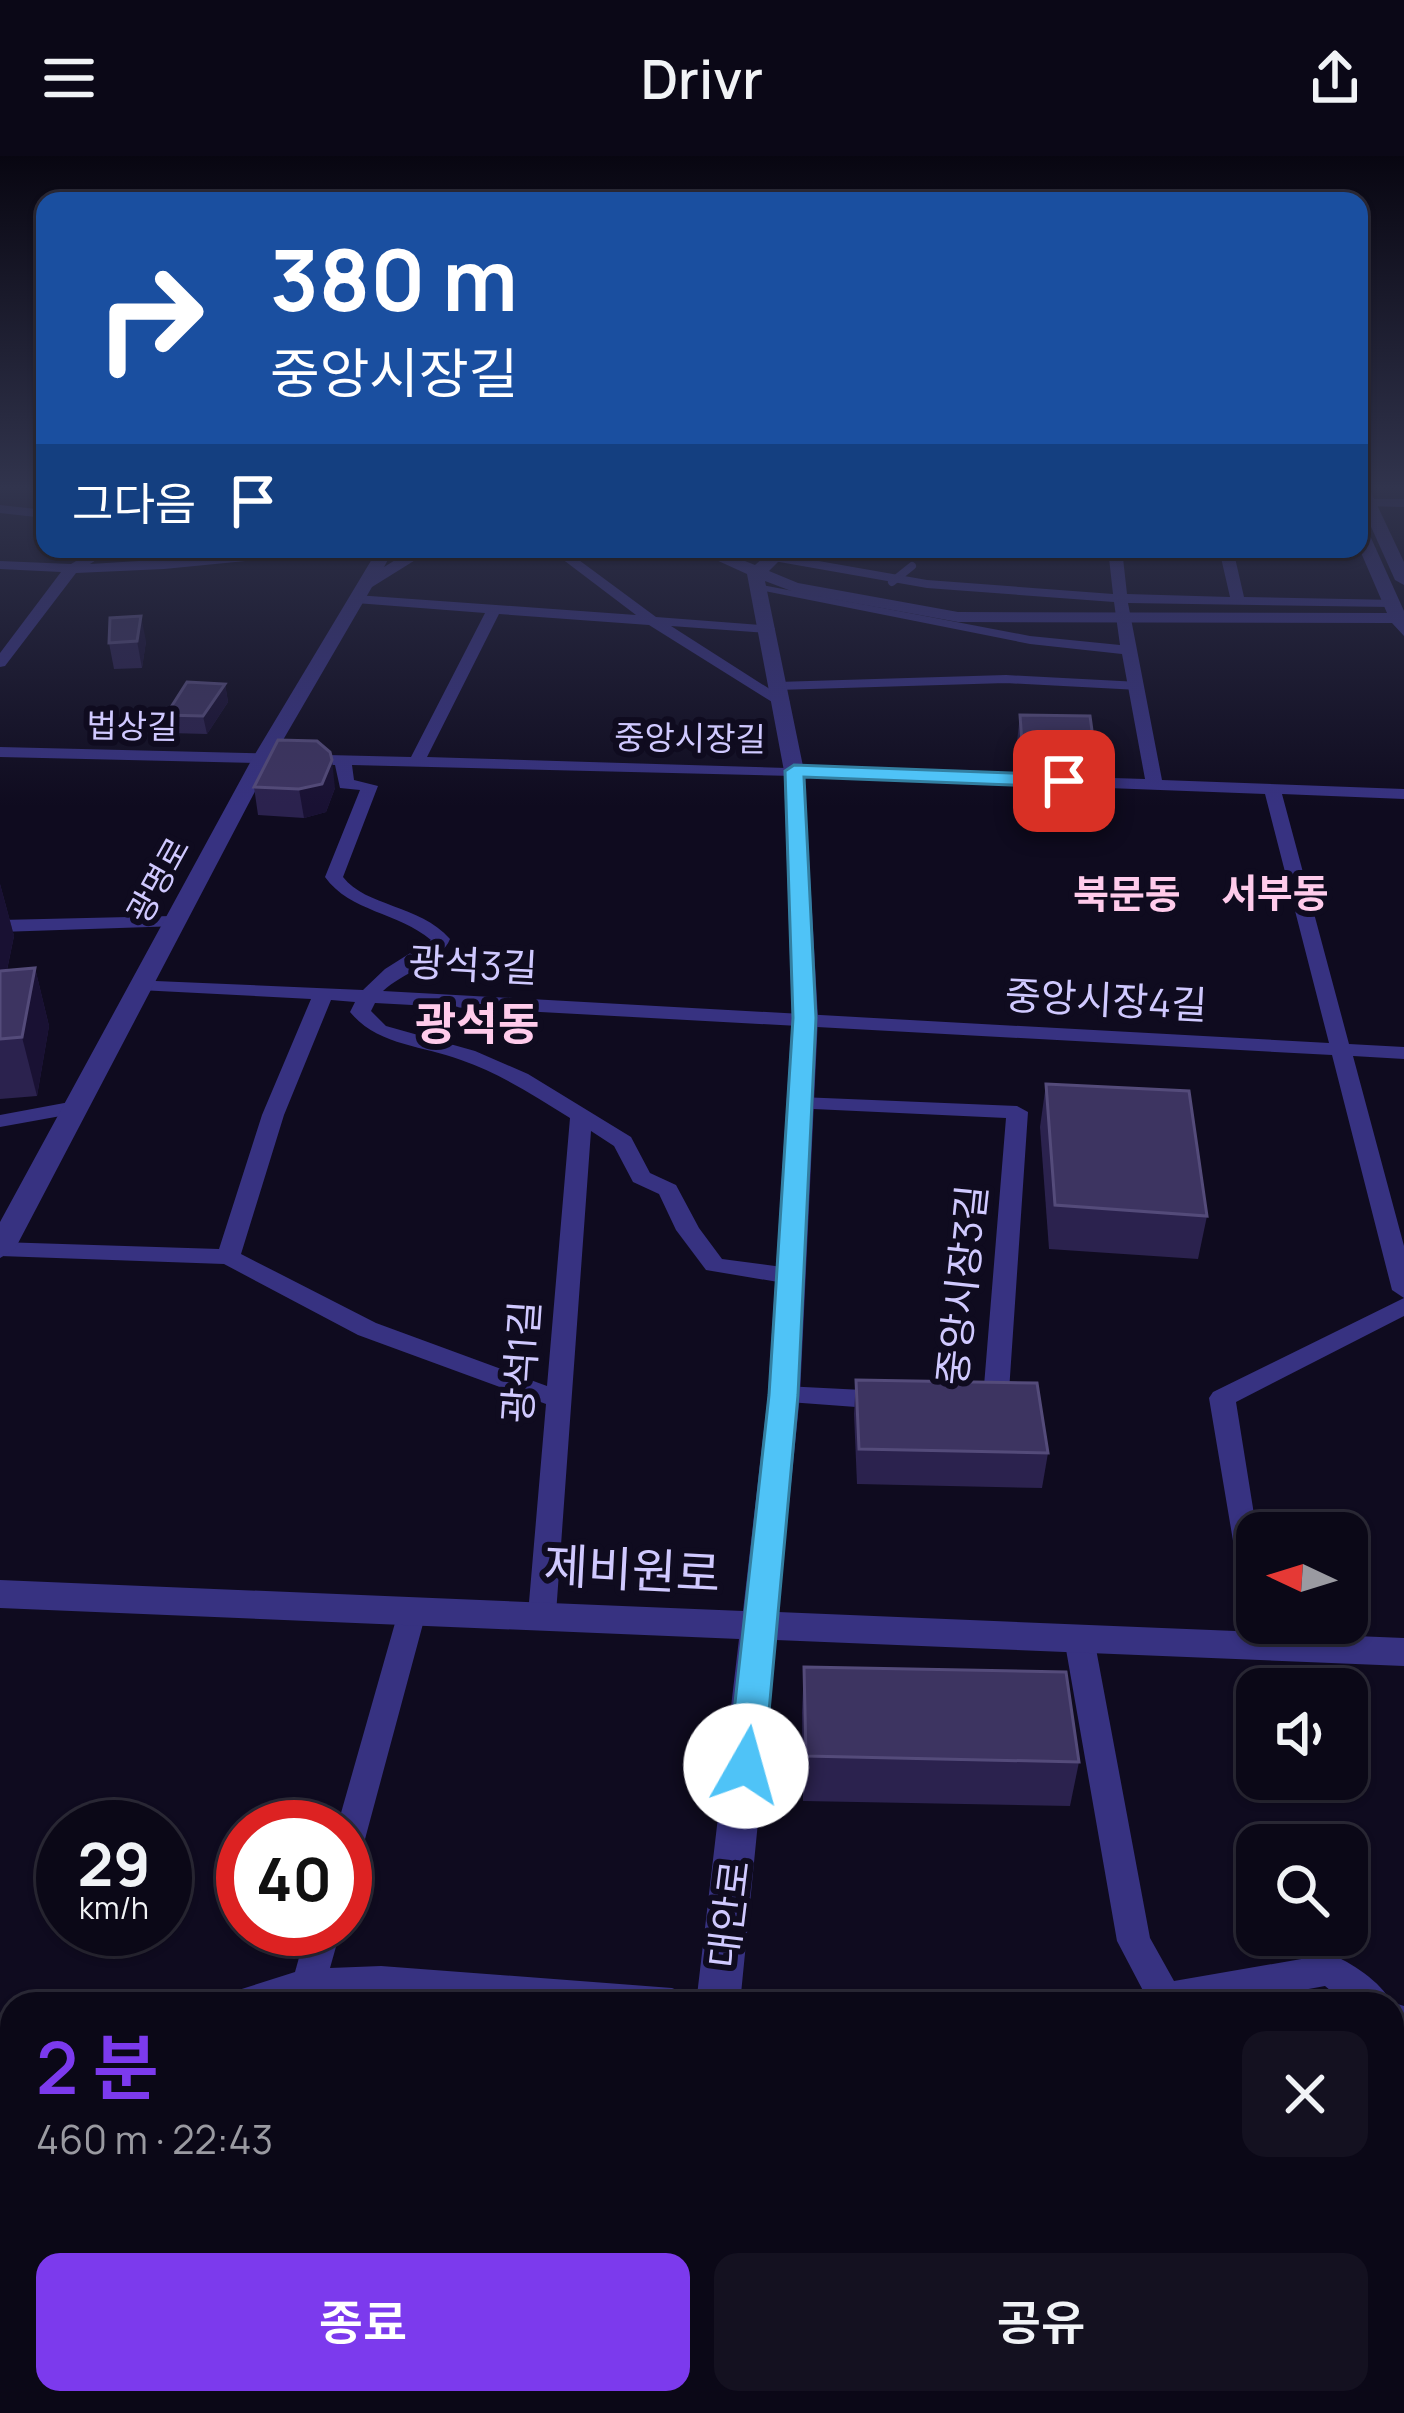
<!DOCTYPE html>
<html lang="ko">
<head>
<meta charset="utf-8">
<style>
	body { margin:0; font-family:Manrope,"Noto Sans KR",sans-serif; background:#141120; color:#f1f3f6; height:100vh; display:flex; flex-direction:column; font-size:45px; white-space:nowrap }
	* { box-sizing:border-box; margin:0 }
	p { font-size:39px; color:#9a9aa1 }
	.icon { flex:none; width:66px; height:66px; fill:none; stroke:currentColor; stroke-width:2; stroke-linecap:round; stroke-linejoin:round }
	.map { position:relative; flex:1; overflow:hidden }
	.drawer { position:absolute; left:0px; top:1836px; width:1404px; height:423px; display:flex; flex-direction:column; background:#0b0817; border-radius:36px 36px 0 0; box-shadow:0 3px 9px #0004,0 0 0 3px #2b2936 }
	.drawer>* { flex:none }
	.guide { position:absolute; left:36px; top:36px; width:1332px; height:366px; border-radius:24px; box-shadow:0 3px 9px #0004,0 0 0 3px #2b2936; background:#1a4fa0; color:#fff; overflow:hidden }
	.needle { width:78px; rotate:274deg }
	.tools { position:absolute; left:1236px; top:1356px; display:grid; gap:24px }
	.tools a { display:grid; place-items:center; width:132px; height:132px; border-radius:24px; background:#0b0817; box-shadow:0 3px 9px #0004,0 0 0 3px #2b2936; font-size:60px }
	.speed { position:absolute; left:36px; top:1644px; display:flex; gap:24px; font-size:60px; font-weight:700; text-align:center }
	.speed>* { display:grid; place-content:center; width:156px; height:156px; border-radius:50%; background:#0b0817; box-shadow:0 3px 9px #0004,0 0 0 3px #2b2936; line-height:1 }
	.speed small { font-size:30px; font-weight:400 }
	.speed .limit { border:18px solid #d22; background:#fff; color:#111 }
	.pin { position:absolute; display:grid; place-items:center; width:102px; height:102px; color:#fff; margin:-51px; border-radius:24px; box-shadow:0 6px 18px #0006 }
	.me { position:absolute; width:132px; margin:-66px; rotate:7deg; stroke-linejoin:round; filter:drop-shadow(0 0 9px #0008) }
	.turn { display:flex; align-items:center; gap:42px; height:252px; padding:0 36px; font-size:54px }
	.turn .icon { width:156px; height:156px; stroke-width:2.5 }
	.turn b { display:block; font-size:84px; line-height:102px }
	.then { display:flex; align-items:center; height:114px; padding:0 36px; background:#0003; gap:24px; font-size:45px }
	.round { display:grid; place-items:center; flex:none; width:126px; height:126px; border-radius:24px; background:#141120 }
	.summary { display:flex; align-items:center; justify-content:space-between; height:204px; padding:0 36px }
	h1 { font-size:72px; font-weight:600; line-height:90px; color:#7c3aed }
	.primary-button { display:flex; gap:24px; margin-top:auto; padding:24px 36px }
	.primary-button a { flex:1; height:138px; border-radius:24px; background:#7c3aed; color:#fff; font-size:48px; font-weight:600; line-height:138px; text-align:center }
	.primary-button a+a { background:#141120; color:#f1f3f6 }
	header { display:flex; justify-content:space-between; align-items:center; height:156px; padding:0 36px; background:#0b0817; font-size:54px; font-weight:600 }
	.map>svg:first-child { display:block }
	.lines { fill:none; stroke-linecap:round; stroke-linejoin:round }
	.service { stroke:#373281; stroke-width:8 }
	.minor { fill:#373281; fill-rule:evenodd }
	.tertiary { fill:#373281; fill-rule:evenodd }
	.wall { fill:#2b224e }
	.shaded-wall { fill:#191133 }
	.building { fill:#3d3461; stroke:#544b7a; stroke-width:3 }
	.route { fill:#4fc3f7; stroke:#337fa1; stroke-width:3 }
	.labels { text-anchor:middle; stroke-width:12; stroke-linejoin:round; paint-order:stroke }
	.far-street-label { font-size:33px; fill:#d0c9ff; stroke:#0f0b1f }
	.far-quarter-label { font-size:39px; font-weight:bold; fill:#ffcbeb; stroke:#0f0b1f }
	.street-label { font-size:39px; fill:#d0c9ff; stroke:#0f0b1f }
	.quarter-label { font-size:45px; font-weight:bold; fill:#ffcbeb; stroke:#0f0b1f }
	.near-street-label { font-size:48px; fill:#d0c9ff; stroke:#0f0b1f }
</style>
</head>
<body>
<header><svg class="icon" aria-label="menu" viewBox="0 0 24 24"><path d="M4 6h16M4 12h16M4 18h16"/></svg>Drivr<svg class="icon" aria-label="share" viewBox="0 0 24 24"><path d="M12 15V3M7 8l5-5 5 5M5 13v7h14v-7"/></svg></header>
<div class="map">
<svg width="1404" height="2257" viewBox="0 0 1404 2257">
	<rect width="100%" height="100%" fill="#0f0b1f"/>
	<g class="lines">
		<g class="service">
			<polyline points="892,426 912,410"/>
			<polyline points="777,530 1006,523 1139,530"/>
		</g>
		<g class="minor">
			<polygon points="1368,343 1404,343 1404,351 1364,350 1364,344"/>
			<polygon points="0,349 45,354 45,362 0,357"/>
			<polygon points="97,393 113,393 90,408 335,393 328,397 164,413 76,417 5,510 0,511 0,497 61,416 0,413 0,405 71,408"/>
			<path d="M549,393H564L656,461L773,470L775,473L768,477L671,470L790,546L777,549L649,469L499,458L427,601L1145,623L1122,498L1030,488L750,432L757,428L1030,480L1120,489L1114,446L927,432L768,404V398L773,397L927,424L1113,438L1108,393H1122L1127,438L1230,441L1219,393H1233L1244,441L1396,444L1398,447L1391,451L1128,447L1162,624L1404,633V643L1282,638L1349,888L1404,891V903L1353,900L1404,1090V1142L1392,1134L1332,899L375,847L371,855L386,870L475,895L528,918L631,981L650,1017L676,1029L699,1072L722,1103L790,1112L802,1120L790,1128L706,1114L676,1074L659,1038L633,1026L614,990L591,975L556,1458L552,1466L542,1469L532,1466L528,1458L546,1248L358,1179L224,1108L0,1100V1086L219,1093L262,959L311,843L139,834L132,832V824L363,834L385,813L431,784C398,756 350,756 325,721L360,634L340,632L335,609L0,601V591L411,601L485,457L356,447L349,443L356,439L636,459ZM352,609L794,620L1265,638L1329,887L383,835C402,817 441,806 450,783C419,748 366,751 343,721L378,630L354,624ZM331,844L355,846L350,856C378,890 422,889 461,904C501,918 535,940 570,962L547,1230L376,1167L241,1098L284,959Z"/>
			<polygon points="172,760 179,762 179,770 0,776 0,764"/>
			<polygon points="800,941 1017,950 1028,956 1008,1250 1004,1256 981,1255 977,1249 983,1242 1006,962 792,952 789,947 792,942"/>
			<polygon points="75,945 83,946 86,951 83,956 0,971 0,959"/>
			<polygon points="1404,1142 1404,1160 1236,1246 1257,1377 1257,1467 1268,1467 1257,1471 1247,1468 1209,1242 1213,1236"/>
			<polygon points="784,1230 883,1235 892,1238 896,1244 892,1250 883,1253 775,1245 771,1239 775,1233"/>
			<polygon points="413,1442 423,1445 427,1453 361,1698 356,1708 345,1712 345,1671 337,1671 399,1453 403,1445"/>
			<path d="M1079,1471L1089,1474L1094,1482L1150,1782L1174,1825L1330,1798C1351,1806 1381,1826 1391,1846L1404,1850V1888L1392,1884V1848H1347L1325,1830L1225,1848H1150L1117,1785L1064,1482L1069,1474Z"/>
			<polygon points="307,1773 341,1773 330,1812 381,1810 672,1832 684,1837 689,1848 463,1848 381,1842 224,1848 229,1837 295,1816"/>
			<polygon points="12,1898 12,1932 0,1935 0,1901"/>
			<polygon points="260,2247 300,2247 298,2257 258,2257"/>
			<polygon points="1177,2247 1217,2247 1218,2257 1178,2257"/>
		</g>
		<g class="tertiary">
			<polygon points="1359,334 1370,334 1404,406 1404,429 1395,424 1359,344"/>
			<polygon points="1359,368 1367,373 1404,455 1404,480 1392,467 958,466 794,436 765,425 804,615 818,862 800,1239 778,1456 1404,1482 1404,1510 776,1484 740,1848 696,1848 739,1483 0,1452 0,1424 743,1455 768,1239 792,862 784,615 747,418 692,393 715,393 755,409 773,393 791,393 769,415 798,427 958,456 1387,457 1359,392"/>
			<polygon points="378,393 394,393 384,411 413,393 433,393 372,431 272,603 15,1093 0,1102 0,1066 252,603"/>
			<polygon points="648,2247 698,2247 697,2257 647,2257"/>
		</g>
	</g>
	<g class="wall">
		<polygon points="146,485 142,512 114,513 109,487"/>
		<polygon points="225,528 228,546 207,578 169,577 166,559"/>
		<polygon points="1020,559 1094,589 1090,617 1019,615 1017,586"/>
		<polygon points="254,631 335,632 326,656 304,662 258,659"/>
		<polygon points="0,728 14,780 7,814 35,812 49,870 37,940 0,943"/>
		<polygon points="1046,928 1207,1060 1198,1103 1049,1093 1040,971"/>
		<polygon points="856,1224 1048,1297 1042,1332 857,1328 854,1258"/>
		<polygon points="804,1511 1079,1606 1070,1650 803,1645 802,1556"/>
	</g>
	<g class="shaded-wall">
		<polygon points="141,460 146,485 142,512 137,485"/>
		<polygon points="225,528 228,546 207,578 203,560"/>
		<polygon points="332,604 335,632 326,656 304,662 299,633"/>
		<polygon points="0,728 14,780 0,847"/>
		<polygon points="35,812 49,870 37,940 22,881"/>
	</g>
	<g class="building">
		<polygon points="141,460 137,485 109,487 110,462"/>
		<polygon points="187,526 225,528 203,560 166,559"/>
		<polygon points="1020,559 1090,560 1094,589 1022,587"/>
		<polygon points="278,584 317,585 330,596 332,604 322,628 299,633 254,631"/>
		<polygon points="35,812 22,881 0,883 0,815"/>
		<polygon points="1046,928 1189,935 1207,1060 1055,1049"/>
		<polygon points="856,1224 1037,1227 1048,1297 859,1293"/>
		<polygon points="804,1511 1066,1516 1079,1606 806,1600"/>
	</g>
	<linearGradient id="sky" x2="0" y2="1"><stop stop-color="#080611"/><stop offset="0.51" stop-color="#31344d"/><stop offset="1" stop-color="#31344d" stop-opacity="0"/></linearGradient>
	<rect width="1404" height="650" fill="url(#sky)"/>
	<polygon class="route" points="794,609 1064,619 1074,625 1064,631 804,621 816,862 798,1239 764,1610 759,1621 746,1625 734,1621 728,1610 769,1239 793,862 785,615"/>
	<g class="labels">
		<g class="far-street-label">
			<text transform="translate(132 570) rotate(1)" y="12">법상길</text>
			<text transform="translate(690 582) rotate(1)" y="12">중앙시장길</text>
			<text transform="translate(158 724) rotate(-61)" y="12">광명로</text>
		</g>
		<g class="far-quarter-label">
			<text x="1275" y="751">서부동</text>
			<text x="1127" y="752">북문동</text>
		</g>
		<g class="street-label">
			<text transform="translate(473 809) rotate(3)" y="14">광석3길</text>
			<text transform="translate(1106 844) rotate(3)" y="14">중앙시장4길</text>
			<text transform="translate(962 1129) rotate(-84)" y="14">중앙시장3길</text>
			<text transform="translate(521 1206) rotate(-86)" y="14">광석1길</text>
			<text transform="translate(729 1758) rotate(-83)" y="14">대안로</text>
		</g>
		<g class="quarter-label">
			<text x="477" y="884">광석동</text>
		</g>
		<g class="near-street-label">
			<text transform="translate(632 1414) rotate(3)" y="17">제비원로</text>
		</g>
	</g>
</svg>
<div class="tools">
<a><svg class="needle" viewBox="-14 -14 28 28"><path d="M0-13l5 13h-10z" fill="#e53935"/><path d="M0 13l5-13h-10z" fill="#9a9aa1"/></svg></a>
<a><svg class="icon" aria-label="sound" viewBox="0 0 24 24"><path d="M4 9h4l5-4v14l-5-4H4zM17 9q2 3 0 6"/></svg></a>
<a><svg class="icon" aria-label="search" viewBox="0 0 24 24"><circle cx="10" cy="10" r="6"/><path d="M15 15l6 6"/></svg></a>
</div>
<div class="speed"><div>29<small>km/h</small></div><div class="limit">40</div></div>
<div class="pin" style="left:1064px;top:625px;background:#d93025"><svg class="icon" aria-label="arrive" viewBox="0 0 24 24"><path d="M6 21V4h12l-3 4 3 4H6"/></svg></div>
<svg class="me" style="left:746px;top:1610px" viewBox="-20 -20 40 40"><circle r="19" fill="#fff"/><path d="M0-13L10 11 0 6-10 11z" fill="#4fc3f7"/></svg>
<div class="guide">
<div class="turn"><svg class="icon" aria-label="right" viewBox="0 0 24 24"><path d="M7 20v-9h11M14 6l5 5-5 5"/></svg><div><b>380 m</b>중앙시장길</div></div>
<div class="then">그다음<svg class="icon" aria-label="arrive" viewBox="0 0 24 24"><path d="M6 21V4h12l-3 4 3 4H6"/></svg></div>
</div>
<section class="drawer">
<div class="summary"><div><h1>2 분</h1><p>460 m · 22:43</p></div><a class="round"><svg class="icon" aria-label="close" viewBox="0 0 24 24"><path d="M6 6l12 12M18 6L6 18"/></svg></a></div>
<div class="primary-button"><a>종료</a><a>공유</a></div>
</section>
</div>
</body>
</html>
